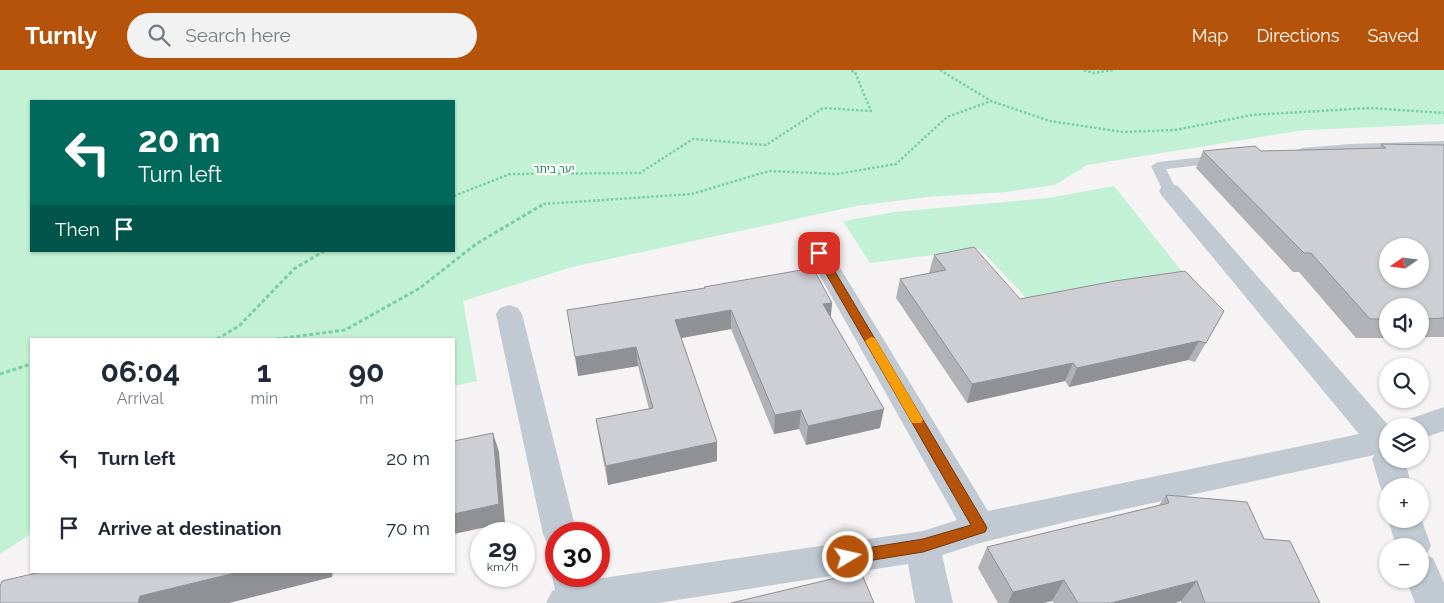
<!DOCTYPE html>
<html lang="en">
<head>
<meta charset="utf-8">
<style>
	body { margin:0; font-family:Raleway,"Noto Sans Hebrew",sans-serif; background:#f2f2f3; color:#1f2937; height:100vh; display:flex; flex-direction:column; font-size:19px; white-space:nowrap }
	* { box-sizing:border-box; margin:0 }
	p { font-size:16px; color:#747a83 }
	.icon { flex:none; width:28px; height:28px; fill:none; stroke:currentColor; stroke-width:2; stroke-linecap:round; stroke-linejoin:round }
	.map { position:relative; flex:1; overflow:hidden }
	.side { position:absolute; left:30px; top:268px; width:425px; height:235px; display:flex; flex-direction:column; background:#fff; border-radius:0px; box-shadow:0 1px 4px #0004 }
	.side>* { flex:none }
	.top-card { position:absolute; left:30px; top:30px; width:425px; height:152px; border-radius:0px; box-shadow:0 1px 4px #0004; background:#00695c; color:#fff; overflow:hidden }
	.needle { width:32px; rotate:256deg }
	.fabs { position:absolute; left:1379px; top:168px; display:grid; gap:10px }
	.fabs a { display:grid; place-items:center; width:50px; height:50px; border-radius:50%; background:#fff; box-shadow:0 1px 4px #0004; font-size:25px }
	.speed { position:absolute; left:470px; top:452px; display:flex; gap:10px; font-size:25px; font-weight:700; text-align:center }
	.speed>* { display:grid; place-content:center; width:65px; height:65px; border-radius:50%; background:#fff; box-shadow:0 1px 4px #0004; line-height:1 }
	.speed small { font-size:12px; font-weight:400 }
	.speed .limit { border:8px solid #d22; background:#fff; color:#111 }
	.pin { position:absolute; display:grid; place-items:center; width:42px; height:42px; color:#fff; margin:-21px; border-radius:10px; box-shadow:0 2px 8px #0006 }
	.me { position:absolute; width:55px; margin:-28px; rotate:81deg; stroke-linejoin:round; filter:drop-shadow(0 0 4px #0008) }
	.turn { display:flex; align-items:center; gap:18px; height:105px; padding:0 25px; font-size:22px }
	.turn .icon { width:65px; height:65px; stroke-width:2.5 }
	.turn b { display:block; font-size:35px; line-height:42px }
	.then { display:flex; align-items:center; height:48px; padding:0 25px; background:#0003; gap:10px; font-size:19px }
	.eta { display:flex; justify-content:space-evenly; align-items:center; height:85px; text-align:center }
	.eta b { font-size:30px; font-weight:700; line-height:35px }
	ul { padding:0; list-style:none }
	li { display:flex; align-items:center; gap:15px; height:70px; padding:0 25px }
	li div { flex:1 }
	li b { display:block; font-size:19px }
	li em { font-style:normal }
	header { display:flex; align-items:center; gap:30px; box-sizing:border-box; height:70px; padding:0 25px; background:#b45309; color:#fff }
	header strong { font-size:24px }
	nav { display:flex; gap:28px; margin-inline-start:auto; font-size:18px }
	.search { width:350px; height:45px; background:#f2f2f3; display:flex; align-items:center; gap:12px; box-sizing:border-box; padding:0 18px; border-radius:28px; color:#747a83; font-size:19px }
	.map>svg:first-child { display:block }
	.green { fill:#c3f1d5; fill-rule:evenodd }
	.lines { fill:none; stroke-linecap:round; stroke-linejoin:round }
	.path-far1 { stroke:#7ad0a6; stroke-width:2.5; stroke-dasharray:2.5 2; stroke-linecap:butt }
	.path { stroke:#7ad0a6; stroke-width:3; stroke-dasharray:4 2.5; stroke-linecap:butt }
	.service { fill:#c1cad2; fill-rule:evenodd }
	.minor { fill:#c1cad2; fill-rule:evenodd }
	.tertiary { fill:#c1cad2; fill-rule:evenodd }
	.wall { fill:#b0b2b7 }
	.shaded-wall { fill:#909195 }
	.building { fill:#cdcfd5; stroke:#909195; fill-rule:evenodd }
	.route { fill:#b45309; stroke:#753606 }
	.slow { fill:#f59e0b }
	.labels { text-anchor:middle; stroke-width:4.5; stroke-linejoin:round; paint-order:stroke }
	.far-park-label { font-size:11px; fill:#17864f; stroke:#fff }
</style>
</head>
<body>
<header>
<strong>Turnly</strong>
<div class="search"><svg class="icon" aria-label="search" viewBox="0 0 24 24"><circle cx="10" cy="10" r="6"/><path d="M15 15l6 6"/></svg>Search here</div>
<nav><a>Map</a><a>Directions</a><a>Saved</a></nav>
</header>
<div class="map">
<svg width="1444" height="533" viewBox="0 0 1444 533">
	<rect width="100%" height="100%" fill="#f5f3f3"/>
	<g class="green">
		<path d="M0,0H1444V54L1305,60L1087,95L1055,115L1006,122L927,127L856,136L572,197L463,231L477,311L454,316V269H31V464L0,484ZM31,31H454V181H31Z"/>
		<polygon points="1114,116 1184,204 1026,228 980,179 870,193 843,151 895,142 1048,128"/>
	</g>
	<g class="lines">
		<g class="path-far1">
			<polyline points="940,0 991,31 1050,51 1123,62 1175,60 1252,45 1370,38 1444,43"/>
			<polyline points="1084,0 1093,3 1113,0"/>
			<polyline points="454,126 510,104 640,103 693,69 766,75 823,38 871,41 855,2 849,0"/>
			<polyline points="540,137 544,134 692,124 769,101 837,104 896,94 947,47 991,31"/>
		</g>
		<g class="path">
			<polyline points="217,269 239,256 294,199 324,181"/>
			<polyline points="277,269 345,260 420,218 476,174 542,135"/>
			<polyline points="0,304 31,294"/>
		</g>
		<g class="service">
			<polygon points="1444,71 1444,79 1350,82 1302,86 1295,82 1302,78 1350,74"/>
			<polygon points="1222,85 1229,89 1227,92 1166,99 1177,121 1175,124 1165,124 1163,121 1151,96 1158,92"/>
		</g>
		<g class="minor">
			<polygon points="1170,114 1178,116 1389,356 1388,382 1070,451 980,473 942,485 953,533 915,533 908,494 658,533 546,533 552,521 555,520 552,506 556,496 556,506 588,506 589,510 923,461 957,450 807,183 810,178 819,176 828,178 831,183 988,441 1359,364 1162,126 1159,121 1162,116"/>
			<polygon points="509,235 518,238 522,244 577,464 556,464 556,478 548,475 543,464 496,244 500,238"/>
		</g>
		<g class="tertiary">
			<polygon points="1444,337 1444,361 1420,369 1420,356 1405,356 1409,349"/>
			<polygon points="1388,376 1388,389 1404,389 1412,416 1388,416 1388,427 1384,426 1380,416 1372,389 1377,380"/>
			<polygon points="1420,445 1431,476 1426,485 1433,488 1444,513 1444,533 1415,533 1406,509 1420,509 1420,476 1396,476 1388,449 1420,449"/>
		</g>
	</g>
	<g class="wall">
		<polygon points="1381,74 1444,75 1444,267 1420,267 1420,236 1388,236 1388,268 1356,268 1299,202 1293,202 1196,98 1203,81 1261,81 1379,79"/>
		<polygon points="934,185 1020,229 1224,241 1195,292 1188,290 1069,317 1065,311 967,333 896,228 900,209 929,203"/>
		<polygon points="704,217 832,233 831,247 880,358 806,375 799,359 774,364 731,259 681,268 717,391 608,415 599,368 596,349 649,339 638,296 578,306 704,219"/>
		<polygon points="1166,425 1264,469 1320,533 1181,533 1181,531 1175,533 1054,533 1052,531 1043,533 998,533 978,498 987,477 1159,435"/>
	</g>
	<g class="shaded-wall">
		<polygon points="832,233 830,251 823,234"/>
		<polygon points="731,240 731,259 676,269 675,250"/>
		<polygon points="1199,271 1188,290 1069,317 1077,298"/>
		<polygon points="636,277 638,296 578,306 575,287"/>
		<polygon points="1073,293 1065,311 967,333 972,314"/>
		<polygon points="884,339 880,358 806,375 808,356"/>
		<polygon points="801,340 799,359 774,364 775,345"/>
		<polygon points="493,363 499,382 505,453 454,464 454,444"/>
		<polygon points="717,372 717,391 608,415 606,396"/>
		<polygon points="243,501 333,501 332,507 229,533 138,533 140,526"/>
		<polygon points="1064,510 1052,531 1043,533 1008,533 1013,522"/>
		<polygon points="1197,511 1181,531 1175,533 1111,533"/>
	</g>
	<g class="building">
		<path d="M1381,74L1444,75V248L1420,249V236H1388V249H1370L1311,183H1304L1203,81L1255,76L1261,81L1386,78ZM1388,176H1420V209H1388Z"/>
		<polygon points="974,177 1020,229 1115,211 1185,201 1224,241 1206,273 1199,271 1077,298 1073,293 972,314 900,209 946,200 934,185"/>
		<polygon points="813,198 832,233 823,234 884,339 808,356 801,340 775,345 731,240 675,250 717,372 606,396 596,349 653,338 636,277 575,287 567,240 705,218 704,217"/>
		<polygon points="493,363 499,434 454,444 454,371"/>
		<polygon points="1166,425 1247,432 1264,469 1290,471 1320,533 1205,533 1197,511 1111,533 1078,533 1064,510 1013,522 987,477 1169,433"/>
		<polygon points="45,501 243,501 140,526 138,533 0,533 0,517 2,511"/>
		<polygon points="861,502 874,533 731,533"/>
	</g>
	<polygon class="route" points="819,180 824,183 985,454 987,458 985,462 923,482 848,494 843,492 841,487 843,483 848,481 923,469 971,455 814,183"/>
	<polygon class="slow" points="871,267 875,268 921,346 923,350 921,353 912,353 865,271"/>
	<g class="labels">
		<g class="far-park-label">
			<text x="554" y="103">יער ביתר</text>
		</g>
	</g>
</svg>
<div class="fabs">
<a><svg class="needle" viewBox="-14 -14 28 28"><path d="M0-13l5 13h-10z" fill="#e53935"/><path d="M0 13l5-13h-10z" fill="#747a83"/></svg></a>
<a><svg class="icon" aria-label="sound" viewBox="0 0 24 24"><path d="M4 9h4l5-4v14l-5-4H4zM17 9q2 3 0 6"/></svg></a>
<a><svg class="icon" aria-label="search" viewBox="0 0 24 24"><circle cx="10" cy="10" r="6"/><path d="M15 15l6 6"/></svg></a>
<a><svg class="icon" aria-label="layers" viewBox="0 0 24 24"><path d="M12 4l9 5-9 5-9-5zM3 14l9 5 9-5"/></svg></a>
<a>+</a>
<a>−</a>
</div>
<div class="speed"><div>29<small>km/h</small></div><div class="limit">30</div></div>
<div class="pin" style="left:819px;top:183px;background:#d93025"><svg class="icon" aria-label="arrive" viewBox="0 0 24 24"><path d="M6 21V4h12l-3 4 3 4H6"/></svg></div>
<svg class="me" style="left:848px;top:487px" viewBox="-20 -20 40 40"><circle r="17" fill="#b45309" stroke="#fff" stroke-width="3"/><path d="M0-11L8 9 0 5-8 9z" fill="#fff"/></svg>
<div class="top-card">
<div class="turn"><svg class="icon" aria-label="left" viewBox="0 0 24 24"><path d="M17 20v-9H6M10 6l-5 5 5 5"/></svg><div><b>20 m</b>Turn left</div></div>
<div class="then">Then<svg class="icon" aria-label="arrive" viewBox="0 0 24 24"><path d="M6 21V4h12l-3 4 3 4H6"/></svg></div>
</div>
<section class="side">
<div class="eta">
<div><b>06:04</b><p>Arrival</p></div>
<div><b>1</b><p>min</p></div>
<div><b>90</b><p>m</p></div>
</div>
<ul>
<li><svg class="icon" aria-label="left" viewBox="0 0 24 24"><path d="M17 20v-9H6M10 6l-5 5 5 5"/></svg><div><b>Turn left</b></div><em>20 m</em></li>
<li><svg class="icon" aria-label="arrive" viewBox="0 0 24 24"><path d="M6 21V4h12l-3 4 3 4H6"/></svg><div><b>Arrive at destination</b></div><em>70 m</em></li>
</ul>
</section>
</div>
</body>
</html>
